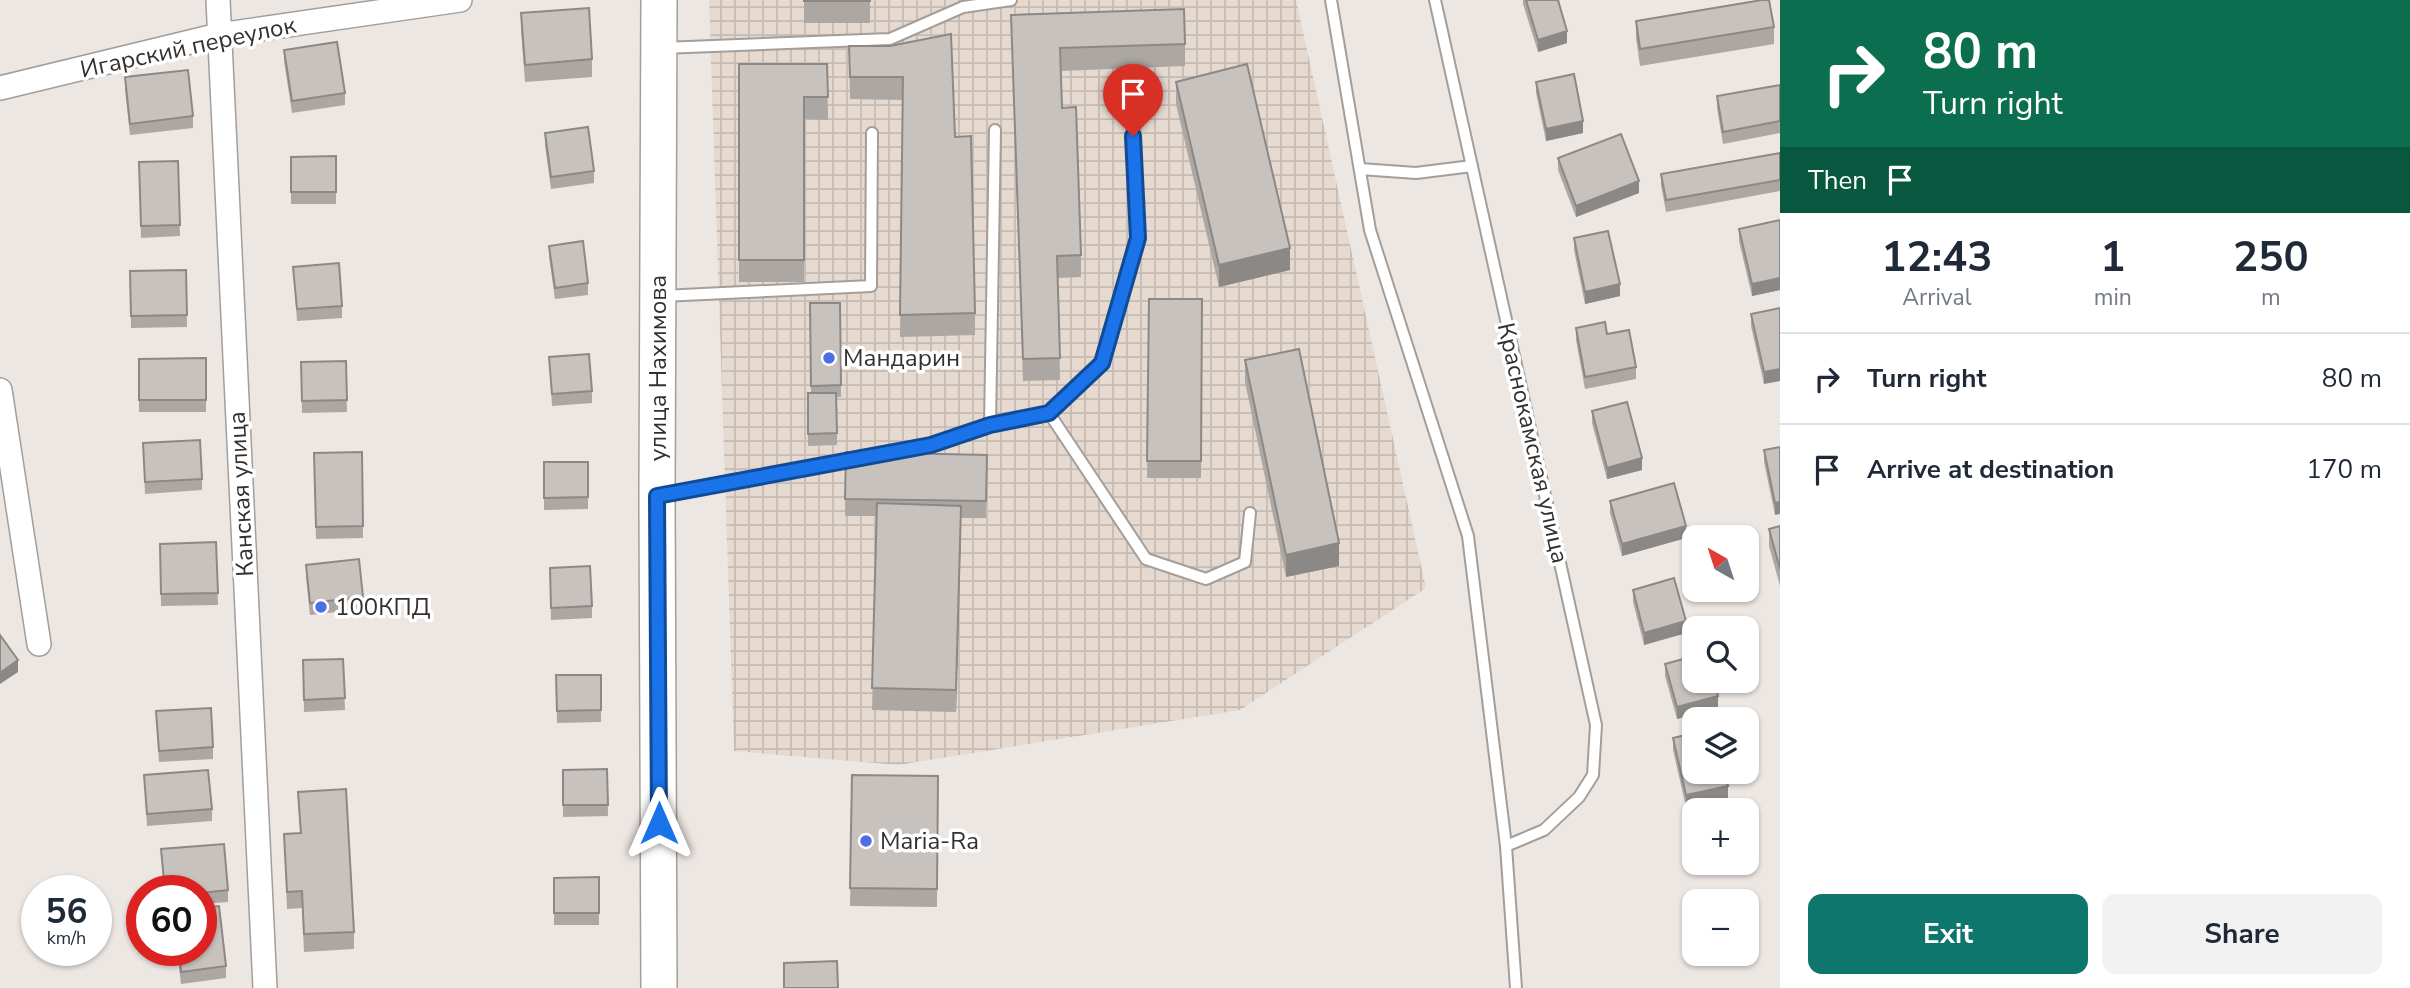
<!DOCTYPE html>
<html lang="en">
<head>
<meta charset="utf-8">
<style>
	body { margin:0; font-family:"Nunito Sans",sans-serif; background:#f2f2f3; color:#1f2937; height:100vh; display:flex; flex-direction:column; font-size:26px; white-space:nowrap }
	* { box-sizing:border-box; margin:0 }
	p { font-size:23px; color:#747a83 }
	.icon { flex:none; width:38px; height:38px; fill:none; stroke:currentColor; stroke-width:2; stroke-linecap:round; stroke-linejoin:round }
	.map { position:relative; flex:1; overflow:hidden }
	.side { display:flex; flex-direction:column; background:#fff; width:630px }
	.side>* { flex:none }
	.top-card { background:#0b6e4f; color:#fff; overflow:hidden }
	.needle { width:46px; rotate:321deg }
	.tools { position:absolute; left:1682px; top:525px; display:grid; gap:14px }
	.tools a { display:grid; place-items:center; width:77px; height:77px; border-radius:14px; background:#fff; box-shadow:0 2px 5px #0004; font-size:35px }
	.speed { position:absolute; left:21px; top:875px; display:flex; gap:14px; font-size:35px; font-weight:700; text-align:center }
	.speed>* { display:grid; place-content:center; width:91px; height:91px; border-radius:50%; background:#fff; box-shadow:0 2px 5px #0004; line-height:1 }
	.speed small { font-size:18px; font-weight:400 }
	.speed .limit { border:10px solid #d22; background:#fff; color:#111 }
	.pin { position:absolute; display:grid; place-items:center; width:60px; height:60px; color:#fff; margin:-72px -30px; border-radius:50% 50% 50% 0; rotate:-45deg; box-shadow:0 0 7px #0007 }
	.pin .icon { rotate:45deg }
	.me { position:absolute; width:77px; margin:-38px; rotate:0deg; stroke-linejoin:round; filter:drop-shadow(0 0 5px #0008) }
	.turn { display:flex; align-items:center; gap:24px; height:147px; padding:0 28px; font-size:32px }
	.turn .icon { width:91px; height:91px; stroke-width:2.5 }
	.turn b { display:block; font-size:49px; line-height:60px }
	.then { display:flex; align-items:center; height:66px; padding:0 28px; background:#0003; gap:14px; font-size:26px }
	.eta { display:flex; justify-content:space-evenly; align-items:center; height:119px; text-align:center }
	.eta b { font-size:42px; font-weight:700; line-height:49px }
	.button { display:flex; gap:14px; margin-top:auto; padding:14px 28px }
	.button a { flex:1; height:80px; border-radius:14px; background:#0f766e; color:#fff; font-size:28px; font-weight:700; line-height:80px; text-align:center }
	.button a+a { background:#f2f2f3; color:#1f2937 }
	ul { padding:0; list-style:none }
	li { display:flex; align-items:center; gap:21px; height:91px; padding:0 28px; border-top:2px solid #e0e1e3 }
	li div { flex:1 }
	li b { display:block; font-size:26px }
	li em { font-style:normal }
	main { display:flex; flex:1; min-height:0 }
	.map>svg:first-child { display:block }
	.industrial { fill:url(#industrial-grid) }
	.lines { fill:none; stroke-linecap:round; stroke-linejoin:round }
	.service-casing { stroke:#a49e9a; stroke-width:14 }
	.minor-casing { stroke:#a49e9a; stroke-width:26 }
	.primary-casing { stroke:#a49e9a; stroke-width:38 }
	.service { stroke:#fff; stroke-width:10 }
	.minor { stroke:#fff; stroke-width:23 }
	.primary { stroke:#fff; stroke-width:35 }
	.wall { fill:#aca7a3 }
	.shaded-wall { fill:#8c8885 }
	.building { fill:#c8c2be; stroke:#8c8885; stroke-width:2 }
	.route-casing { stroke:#114b97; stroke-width:18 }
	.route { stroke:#1a73e8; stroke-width:12 }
	.poi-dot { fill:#4c6fe3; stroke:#fff; stroke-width:2.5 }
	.labels { text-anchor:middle; stroke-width:7; stroke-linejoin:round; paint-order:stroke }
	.street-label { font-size:24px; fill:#333130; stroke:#fff }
	.poi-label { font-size:24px; fill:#333130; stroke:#fff; text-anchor:start }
</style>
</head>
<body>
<main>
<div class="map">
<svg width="1780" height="988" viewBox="0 0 1780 988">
	<defs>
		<pattern id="industrial-grid" width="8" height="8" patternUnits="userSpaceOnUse" patternTransform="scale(1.75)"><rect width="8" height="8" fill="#e5d9d0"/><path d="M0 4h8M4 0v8" fill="none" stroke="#c5bbb3"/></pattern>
	</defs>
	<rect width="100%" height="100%" fill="#ede7e3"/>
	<polygon class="industrial" points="709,0 1296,0 1426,588 1240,710 898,765 734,751"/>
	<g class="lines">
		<defs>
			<g id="service">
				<polyline points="1331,0 1370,230 1468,536 1506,846 1516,988"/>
				<polyline points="1435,0 1596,725 1593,775 1579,797 1544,830 1506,846"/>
				<polyline points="662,48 890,39 963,7 1011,0"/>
				<polyline points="1360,169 1416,173 1472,166"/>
				<polyline points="662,296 871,286 872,133"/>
				<polyline points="1049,413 1102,363 1138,238 1132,110"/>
				<polyline points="990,425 995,130"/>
				<polyline points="873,455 931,445 990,425 1049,413 1146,559 1206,579 1245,562 1250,513"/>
				<polyline points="663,495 857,458"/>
			</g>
			<g id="minor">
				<polyline points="218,0 265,988"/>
				<polyline points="0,88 219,35 460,0"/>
				<polyline points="0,390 39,644"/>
			</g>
			<polyline id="primary" points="659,0 657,496 659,988"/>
		</defs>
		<use href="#service" class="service-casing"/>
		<use href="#minor" class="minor-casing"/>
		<use href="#primary" class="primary-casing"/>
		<use href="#service" class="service"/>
		<use href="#minor" class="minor"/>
		<use href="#primary" class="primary"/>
	</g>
	<g class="wall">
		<rect x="804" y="0" width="66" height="23"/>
		<polygon points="1523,0 1558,0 1567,43 1538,52 1523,4"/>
		<polygon points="521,13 592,59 592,77 525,82 521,30"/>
		<polygon points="1011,15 1185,44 1185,66 1061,71 1062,108 1081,255 1081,277 1058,278 1060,380 1023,381"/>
		<polygon points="1636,21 1774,27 1774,44 1640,66 1636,38"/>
		<polygon points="849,46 890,46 955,137 975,313 975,335 900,337 903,100 850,99"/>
		<polygon points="284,50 345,93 345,105 292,113 284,61"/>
		<polygon points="739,64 827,64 828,120 804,119 804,282 739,282"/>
		<polygon points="125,77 193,116 193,128 130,135 125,89"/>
		<polygon points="1176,82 1290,270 1219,287 1176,104"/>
		<polygon points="1536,82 1583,133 1546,141 1536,93"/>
		<polygon points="1780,85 1780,133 1723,144 1717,108 1717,96"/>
		<polygon points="545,133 594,171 594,183 551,189 545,145"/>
		<polygon points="1780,153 1780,191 1666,212 1661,185 1661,174"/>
		<polygon points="336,156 336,204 291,204 291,157"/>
		<polygon points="1558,158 1639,193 1576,217 1558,170"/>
		<polygon points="178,161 180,236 141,238 139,162"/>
		<polygon points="1780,220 1780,290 1752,296 1739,241 1739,229"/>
		<polygon points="1574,238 1620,296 1585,304 1574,250"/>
		<polygon points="549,246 588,283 588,295 555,299 549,257"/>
		<polygon points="293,267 342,306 342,318 297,321"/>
		<polygon points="186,270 187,327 131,328 130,271"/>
		<polygon points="1149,299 1202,299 1201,478 1147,478"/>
		<polygon points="810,303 840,303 841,397 837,397 837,445 808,446 808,393 811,393"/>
		<polygon points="1780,308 1764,384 1751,326 1751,314"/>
		<polygon points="1576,328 1607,334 1636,367 1636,379 1585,389 1576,340"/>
		<polygon points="549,357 592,391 592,403 552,406"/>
		<polygon points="206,358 206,412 139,412 139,359"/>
		<polygon points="1245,360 1339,566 1286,577 1245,382"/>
		<polygon points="346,361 347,412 302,413 301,362"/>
		<polygon points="1592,411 1642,470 1607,479 1592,423"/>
		<polygon points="143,443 202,479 202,490 145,494"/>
		<polygon points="1780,447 1775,515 1764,462 1764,450"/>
		<polygon points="362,452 363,538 316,539 314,453"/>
		<polygon points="846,452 987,455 986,518 961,518 956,712 872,710 877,516 845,516"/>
		<polygon points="544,462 588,462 588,509 544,510"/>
		<polygon points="1610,501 1686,538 1622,556 1610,513"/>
		<polygon points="1780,526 1780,586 1769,546 1769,529"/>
		<polygon points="216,542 218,605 161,606 160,544"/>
		<polygon points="306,565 363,597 363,609 310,615 306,577"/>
		<polygon points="550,568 592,606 592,618 551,620"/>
		<polygon points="1633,590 1686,633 1644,645 1633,602"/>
		<polygon points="343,659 345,710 304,712 303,660"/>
		<polygon points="1665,664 1718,708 1677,719 1665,676"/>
		<polygon points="556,675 601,675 601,722 557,723"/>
		<polygon points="156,711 213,747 213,759 159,762"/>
		<polygon points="1673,738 1728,798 1686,807 1673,750"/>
		<polygon points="607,769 608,816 563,817 563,770"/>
		<polygon points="144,775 212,809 212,821 147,826"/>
		<polygon points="852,775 938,776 937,907 850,906"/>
		<polygon points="298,792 354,932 354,949 304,952 302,908 287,909 284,834 300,833"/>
		<polygon points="161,849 228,890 228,902 201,904 201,891 164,891"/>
		<polygon points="599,877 599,925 554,925 554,878"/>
		<polygon points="177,950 201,950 226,966 226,978 181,984"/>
	</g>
	<g class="shaded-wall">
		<polygon points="1567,31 1567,43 1538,52 1538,40"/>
		<polygon points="1583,121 1583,133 1546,141 1546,129"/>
		<polygon points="1639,181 1639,193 1576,217 1576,206"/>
		<polygon points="1290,248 1290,270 1219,287 1219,265"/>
		<polygon points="1780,278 1780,290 1752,296 1752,284"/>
		<polygon points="1620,284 1620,296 1585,304 1585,292"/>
		<polygon points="1780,369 1780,381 1764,384 1764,372"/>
		<polygon points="1642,458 1642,470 1607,479 1607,468"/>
		<polygon points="1780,502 1780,514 1775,515 1775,503"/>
		<polygon points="961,506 961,528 956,712 956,690"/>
		<polygon points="1686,526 1686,538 1622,556 1622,544"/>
		<polygon points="1339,543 1339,566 1286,577 1286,555"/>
		<polygon points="1686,621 1686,633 1644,645 1644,633"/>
		<polygon points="18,660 18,672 0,684 0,673"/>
		<polygon points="1718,696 1718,708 1677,719 1677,707"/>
		<polygon points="1728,786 1728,798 1686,807 1686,795"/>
	</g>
	<g class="building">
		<rect x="804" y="0" width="66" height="1"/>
		<polygon points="1526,0 1558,0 1567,31 1538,40"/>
		<polygon points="1762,0 1769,0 1774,27 1640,49 1636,21"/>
		<polygon points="589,8 592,59 525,65 521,13"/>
		<polygon points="1184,9 1185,44 1060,48 1062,108 1076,107 1081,255 1057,256 1060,358 1023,359 1011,15"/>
		<polygon points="951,34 955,137 971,136 975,313 900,315 903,77 850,77 849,46 890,46"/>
		<polygon points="337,42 345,93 292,101 284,50"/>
		<polygon points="739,64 827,64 828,97 804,97 804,260 739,260"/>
		<polygon points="1247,64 1290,248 1219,265 1176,82"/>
		<polygon points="188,70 193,116 130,124 125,77"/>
		<polygon points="1574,74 1583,121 1546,129 1536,82"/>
		<polygon points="1780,85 1780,121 1723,132 1717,96"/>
		<polygon points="588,127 594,171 551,177 545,133"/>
		<polygon points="1621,134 1639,181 1576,206 1558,158"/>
		<polygon points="1780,153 1780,180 1666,200 1661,174"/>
		<polygon points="336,156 336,192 291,192 291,157"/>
		<polygon points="178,161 180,225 141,226 139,162"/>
		<polygon points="1780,220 1780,278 1752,284 1739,229"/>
		<polygon points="1608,231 1620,284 1585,292 1574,238"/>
		<polygon points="583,241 588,283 555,288 549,246"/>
		<polygon points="339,263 342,306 297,309 293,267"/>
		<polygon points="186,270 187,315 131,316 130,271"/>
		<polygon points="1149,299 1202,299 1201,461 1147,461"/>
		<polygon points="810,303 840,303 841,385 811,386"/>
		<polygon points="1780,308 1780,369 1764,372 1751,314"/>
		<polygon points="1605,322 1607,334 1629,330 1636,367 1585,377 1576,328"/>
		<polygon points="1299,349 1339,543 1286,555 1245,360"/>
		<polygon points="589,354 592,391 552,394 549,357"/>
		<polygon points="206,358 206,400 139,400 139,359"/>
		<polygon points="346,361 347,400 302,401 301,362"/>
		<polygon points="808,393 836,393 837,433 808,434"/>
		<polygon points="1627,402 1642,458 1607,468 1592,411"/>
		<polygon points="200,440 202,479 145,482 143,443"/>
		<polygon points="1780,447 1780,502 1775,503 1764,450"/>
		<polygon points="362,452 363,526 316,527 314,453"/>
		<polygon points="846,452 987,455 986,501 845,499"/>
		<polygon points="544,462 588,462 588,497 544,498"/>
		<polygon points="1674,483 1686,526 1622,544 1610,501"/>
		<polygon points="877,503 961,506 956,690 872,688"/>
		<polygon points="1780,526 1780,569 1769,529"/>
		<polygon points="216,542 218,593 161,594 160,544"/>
		<polygon points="359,559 363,597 310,603 306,565"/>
		<polygon points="590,566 592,606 551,608 550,568"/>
		<polygon points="1674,578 1686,621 1644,633 1633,590"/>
		<polygon points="0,635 18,660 0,673"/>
		<polygon points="1694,656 1694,681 1714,681 1718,696 1677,707 1665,664"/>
		<polygon points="343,659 345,698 304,700 303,660"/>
		<polygon points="556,675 601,675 601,710 557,711"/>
		<polygon points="211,708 213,747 159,751 156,711"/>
		<polygon points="1694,733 1694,772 1725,772 1728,786 1686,795 1673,738"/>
		<polygon points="607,769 608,805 563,805 563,770"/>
		<polygon points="208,770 212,809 147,814 144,775"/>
		<polygon points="852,775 938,776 937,889 850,888"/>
		<polygon points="346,789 354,932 304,934 302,891 287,892 284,834 301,833 298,792"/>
		<polygon points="224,844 228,890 201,893 201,891 165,891 161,849"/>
		<polygon points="599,877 599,913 554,913 554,878"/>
		<polygon points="219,906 226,966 181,972 179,950 201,950 201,908"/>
		<polygon points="837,961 838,988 784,988 784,963"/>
	</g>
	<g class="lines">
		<defs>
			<polyline id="route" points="659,823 657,496 931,445 990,425 1049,413 1102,363 1138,238 1133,136"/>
		</defs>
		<use href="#route" class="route-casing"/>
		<use href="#route" class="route"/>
	</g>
	<g class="poi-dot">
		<circle cx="829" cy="358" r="7"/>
		<circle cx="321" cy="607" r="7"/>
		<circle cx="866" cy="841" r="7"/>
	</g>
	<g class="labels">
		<g class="street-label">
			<text transform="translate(188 47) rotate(-12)" y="8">Игарский переулок</text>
			<text transform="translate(658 368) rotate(-90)" y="8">улица Нахимова</text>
			<text transform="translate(1533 443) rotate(77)" y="8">Краснокамская улица</text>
			<text transform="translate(241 494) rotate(-93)" y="8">Канская улица</text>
		</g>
		<g class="poi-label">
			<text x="843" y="366">Мандарин</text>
			<text x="335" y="615">100КПД</text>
			<text x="880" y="849">Maria-Ra</text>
		</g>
	</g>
</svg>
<div class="tools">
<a><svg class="needle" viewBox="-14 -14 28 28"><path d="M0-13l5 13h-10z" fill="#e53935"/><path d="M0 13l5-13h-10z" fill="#747a83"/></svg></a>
<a><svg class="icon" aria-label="search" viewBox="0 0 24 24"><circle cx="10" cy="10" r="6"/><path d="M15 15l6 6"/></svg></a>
<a><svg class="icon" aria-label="layers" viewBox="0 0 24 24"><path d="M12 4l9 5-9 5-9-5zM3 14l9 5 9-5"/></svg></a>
<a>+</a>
<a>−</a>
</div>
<div class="speed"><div>56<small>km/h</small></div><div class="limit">60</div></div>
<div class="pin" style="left:1133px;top:136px;background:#d93025"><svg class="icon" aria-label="arrive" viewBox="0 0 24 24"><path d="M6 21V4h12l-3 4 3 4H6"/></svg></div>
<svg class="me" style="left:659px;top:823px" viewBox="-20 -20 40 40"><path d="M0-17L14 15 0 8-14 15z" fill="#1a73e8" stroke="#fff" stroke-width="4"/></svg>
</div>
<section class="side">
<div class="top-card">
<div class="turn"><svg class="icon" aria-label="right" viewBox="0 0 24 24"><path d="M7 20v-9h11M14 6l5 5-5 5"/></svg><div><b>80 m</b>Turn right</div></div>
<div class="then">Then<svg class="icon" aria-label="arrive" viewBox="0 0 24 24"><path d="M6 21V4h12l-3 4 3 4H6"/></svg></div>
</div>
<div class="eta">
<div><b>12:43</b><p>Arrival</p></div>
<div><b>1</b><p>min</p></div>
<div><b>250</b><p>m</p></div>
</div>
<ul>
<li><svg class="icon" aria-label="right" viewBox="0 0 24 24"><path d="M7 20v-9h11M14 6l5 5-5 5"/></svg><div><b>Turn right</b></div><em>80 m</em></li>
<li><svg class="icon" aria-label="arrive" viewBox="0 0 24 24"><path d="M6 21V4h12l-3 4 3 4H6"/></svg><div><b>Arrive at destination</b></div><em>170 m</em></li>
</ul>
<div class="button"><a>Exit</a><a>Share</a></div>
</section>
</main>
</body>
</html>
